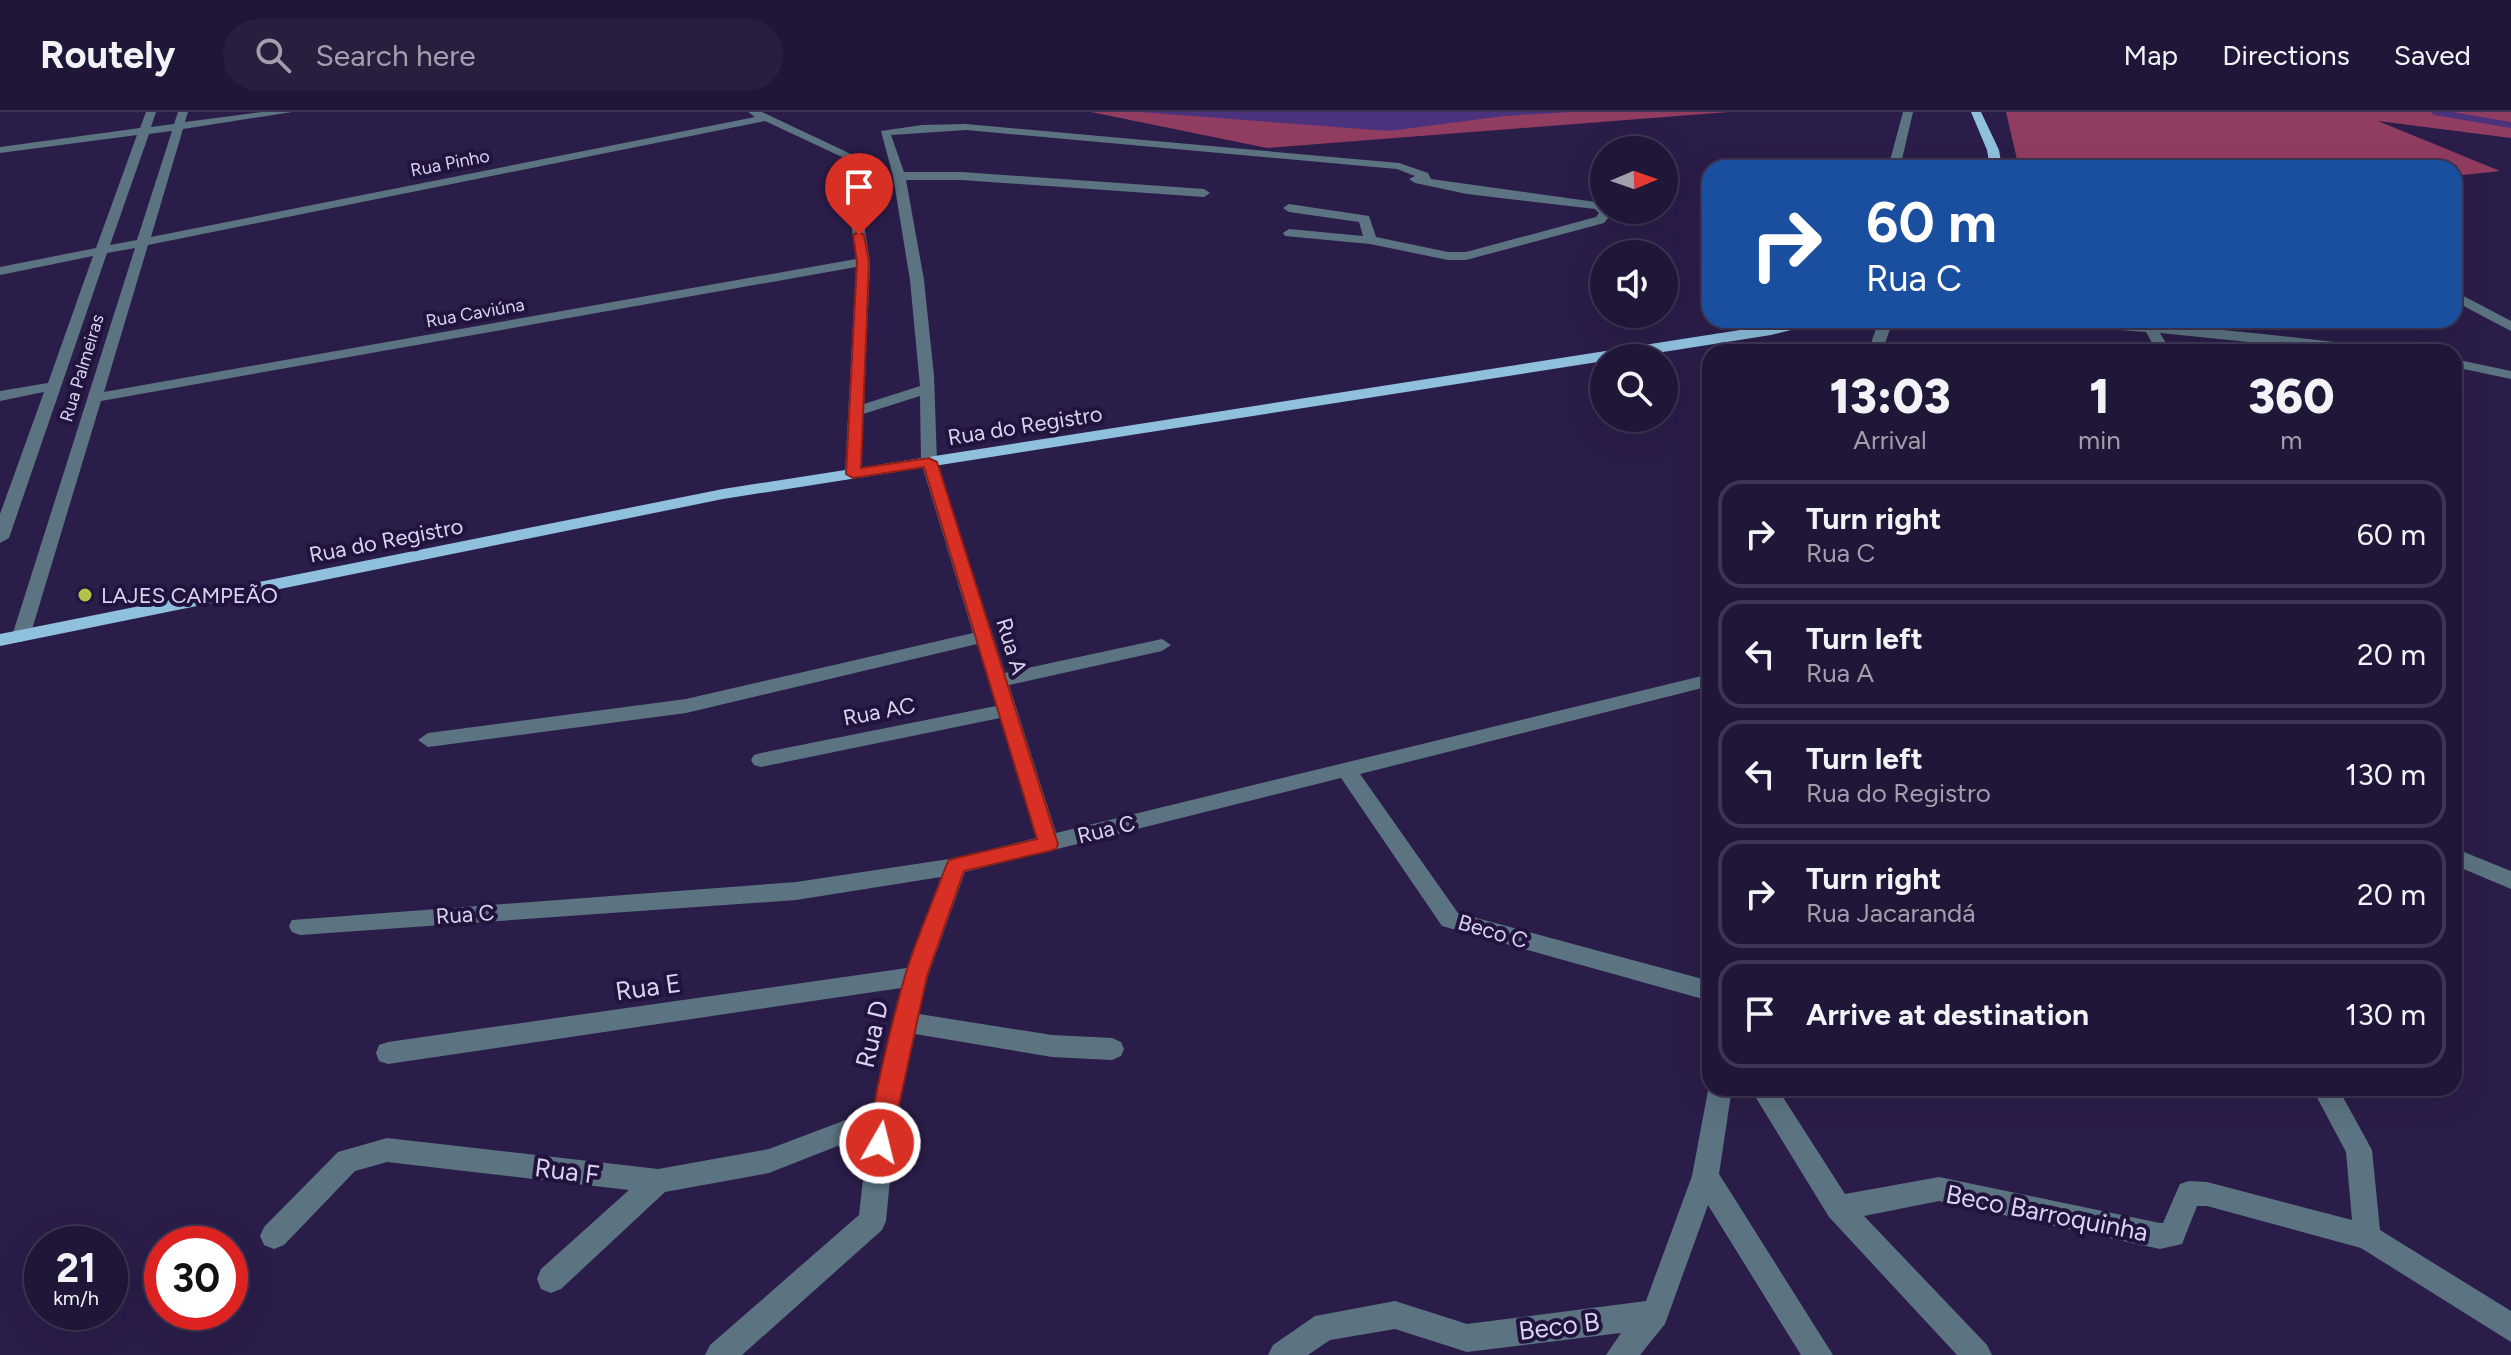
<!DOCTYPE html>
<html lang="en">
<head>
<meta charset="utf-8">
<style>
	body { margin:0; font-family:Figtree,sans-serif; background:#281f3f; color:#f1f3f6; height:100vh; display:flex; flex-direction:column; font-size:30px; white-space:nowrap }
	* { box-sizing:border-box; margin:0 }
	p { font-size:26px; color:#a29fad }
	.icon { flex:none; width:44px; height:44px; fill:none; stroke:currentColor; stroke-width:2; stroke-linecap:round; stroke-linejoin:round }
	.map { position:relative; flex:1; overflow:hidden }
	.side { position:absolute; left:1702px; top:232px; width:760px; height:752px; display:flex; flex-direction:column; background:#201637; border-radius:24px; box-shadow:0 8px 32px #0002,0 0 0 2px #3d3552 }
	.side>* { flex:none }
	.top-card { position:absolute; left:1702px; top:48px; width:760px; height:168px; border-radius:24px; box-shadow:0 8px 32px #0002,0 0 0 2px #3d3552; background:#1a4fa0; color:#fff; overflow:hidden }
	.needle { width:52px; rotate:88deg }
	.controls { position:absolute; left:1590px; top:24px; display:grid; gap:16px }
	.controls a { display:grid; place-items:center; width:88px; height:88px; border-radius:50%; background:#201637; box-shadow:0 8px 32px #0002,0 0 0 2px #3d3552; font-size:40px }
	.speed { position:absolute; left:24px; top:1114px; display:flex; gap:16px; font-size:40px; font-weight:700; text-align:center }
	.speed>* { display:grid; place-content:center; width:104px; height:104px; border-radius:50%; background:#201637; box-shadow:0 8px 32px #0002,0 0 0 2px #3d3552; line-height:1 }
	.speed small { font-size:20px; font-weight:400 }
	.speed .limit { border:12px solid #d22; background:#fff; color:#111 }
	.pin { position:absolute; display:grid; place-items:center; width:68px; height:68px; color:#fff; margin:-82px -34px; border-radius:50% 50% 50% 0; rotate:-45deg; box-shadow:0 0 8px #0007 }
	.pin .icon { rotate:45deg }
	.me { position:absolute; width:88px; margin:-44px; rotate:8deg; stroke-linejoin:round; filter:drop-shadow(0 0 6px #0008) }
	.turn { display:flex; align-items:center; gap:28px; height:168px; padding:0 32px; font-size:36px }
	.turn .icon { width:104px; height:104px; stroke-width:2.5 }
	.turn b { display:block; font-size:56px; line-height:68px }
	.eta { display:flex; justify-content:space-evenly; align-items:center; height:136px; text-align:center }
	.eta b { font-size:48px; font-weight:800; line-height:56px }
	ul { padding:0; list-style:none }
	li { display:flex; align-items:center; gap:24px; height:108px; margin:0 16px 12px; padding:0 16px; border:4px solid #3d3552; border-radius:24px }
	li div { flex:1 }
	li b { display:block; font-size:30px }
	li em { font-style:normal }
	header { display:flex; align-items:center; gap:48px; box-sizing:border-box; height:112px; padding:0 40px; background:#201637; border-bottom:2px solid #3d3552 }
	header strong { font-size:38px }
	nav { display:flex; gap:44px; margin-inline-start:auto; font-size:28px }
	.search { width:560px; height:72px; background:#281f3f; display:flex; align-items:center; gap:20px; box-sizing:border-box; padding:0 28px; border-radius:44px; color:#a29fad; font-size:30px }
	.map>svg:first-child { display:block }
	.forest { fill:#913c61 }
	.water { fill:#4b327d }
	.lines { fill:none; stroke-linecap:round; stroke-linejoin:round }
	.stream { stroke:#4b327d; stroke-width:6 }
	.minor { fill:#5c7482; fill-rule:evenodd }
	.major { fill:#8fc0de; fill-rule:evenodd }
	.route { fill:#d93025; stroke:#8d1f18; stroke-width:2 }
	.poi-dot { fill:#b4c24a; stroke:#21133e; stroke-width:3 }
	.labels { text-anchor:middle; stroke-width:8; stroke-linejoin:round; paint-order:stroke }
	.far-street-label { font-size:18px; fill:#d9d3ef; stroke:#21133e }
	.street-label { font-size:22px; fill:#d9d3ef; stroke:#21133e }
	.poi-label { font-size:22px; fill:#d9d3ef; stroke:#21133e; text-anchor:start }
	.near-street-label { font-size:26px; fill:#d9d3ef; stroke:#21133e }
</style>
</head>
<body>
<header>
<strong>Routely</strong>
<div class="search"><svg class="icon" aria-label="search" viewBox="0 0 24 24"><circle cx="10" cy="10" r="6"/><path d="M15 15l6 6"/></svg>Search here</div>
<nav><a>Map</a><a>Directions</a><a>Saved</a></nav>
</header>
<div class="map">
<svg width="2511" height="1243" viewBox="0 0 2511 1243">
	<rect width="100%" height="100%" fill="#2b1d49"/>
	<g class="forest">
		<polygon points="1091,0 1729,0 1267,36"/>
		<polygon points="2006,0 2511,0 2511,26 2378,9 2500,59 2454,64 2454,56 2179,56 2148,50 2151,56 2019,56"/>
	</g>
	<polygon class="water" points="1139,0 1571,0 1504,4 1389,19"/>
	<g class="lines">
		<polyline class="stream" points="2435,0 2511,13"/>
		<g class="minor">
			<path d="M146,0H156L151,15L174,12L178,0H188L185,10L262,0H292L183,17L151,125L755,5L748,0H762L853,43L870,150L864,292L920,274L910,168L893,64L881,19L922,13L966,12L1399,51L1428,61L1431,67L1603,91L1604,98L1612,101L1604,111L1466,148H1448L1370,132L1285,124L1283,121L1289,117L1363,124L1359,110L1289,100L1283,96L1289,92L1369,104L1376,125L1448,140H1466L1596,105L1599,101L1595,97L1467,82L1415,71L1409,67L1415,64L1397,57L966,18L891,23L904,60H962L1204,77L1210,81L1204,85L962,68H906L924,168L934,264L937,350L1005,561L1162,527L1171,533L1162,539L1009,573L1056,721L1710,562V574L1360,662L1458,801L1710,869V889L1442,814L1341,666L965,760L928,864L919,902L1052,923L1112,926L1121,930L1124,937L1121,944L1112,948L1052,945L915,922L896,1005L886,1109L882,1118L742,1243H705L710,1233L859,1103L868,1022L769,1061L665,1080L561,1177L551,1181L541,1177L537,1167L541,1157L629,1078L387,1050L355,1059L284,1133L274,1137L264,1133L260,1124L264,1115L338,1040L387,1026L658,1057L769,1037L872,998L901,876L388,952L379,949L376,941L379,933L388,930L907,856L941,765L796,788L300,823L292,820L289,814L292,808L796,770L956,746L1036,726L1000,606L761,655L754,653L751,648L754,643L761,641L996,594L977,532L686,601L428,635L418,628L428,621L686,587L973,521L921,350L920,284L863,302L861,362L853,367L845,362L856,155L101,289L30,524L21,530L14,528L12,524L135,136L107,141L9,426L0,431V402L44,280L0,289V279L48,271L93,144L0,163V155L96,136L137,23L0,41V35L140,16ZM765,9L842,45L856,147L104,280L148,133ZM172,19L137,128L110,133L149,22Z"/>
			<polygon points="1903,0 1913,0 1900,56 1888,56"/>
			<polygon points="2454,179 2511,209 2511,219 2454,189"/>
			<polygon points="1879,208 1893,208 1882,240 1868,240"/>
			<path d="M2034,208C2152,208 2267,222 2384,236L2391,240H2348L2160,221L2171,240H2157L2146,220L2041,212Z"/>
			<polygon points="2454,247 2511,259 2511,267 2454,255"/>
			<polygon points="2454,736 2511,759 2511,777 2454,753"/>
			<polygon points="1710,968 1710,976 1732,976 1719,1062 1833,1243 1801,1243 1708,1093 1665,1212 1640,1243 1606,1243 1621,1221 1467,1240 1395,1217 1330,1228 1308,1243 1268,1243 1273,1233 1315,1204 1395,1189 1467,1212 1646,1189 1692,1064"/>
			<polygon points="1750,976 1777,976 1845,1082 1939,1065 2160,1111 2163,1111 2180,1072 2189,1069 2207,1070 2352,1108 2346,1040 2312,976 2338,976 2372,1038 2380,1118 2511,1199 2511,1230 2361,1136 2207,1094 2197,1094 2182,1132 2160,1137 1939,1089 1864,1104 1987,1233 1992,1243 1957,1243 1829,1105"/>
		</g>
		<g class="major">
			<polygon points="1971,0 1981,0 1999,38 2002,56 1990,56 1987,38"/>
			<polygon points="1804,208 1831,208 1771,223 1625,246 1604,246 1604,249 723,387 0,534 0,522 723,377"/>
		</g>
	</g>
	<path class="route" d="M859,120L864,123L869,150L861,356L929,346L937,350L1058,732L1056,737L1049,739L964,759L927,864L889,1039L880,1042L872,1039C863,1018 897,892 905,864C916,827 933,790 946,754L949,748L956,746L1037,727L924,355L853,366L846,362L857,150L853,123Z"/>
	<circle class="poi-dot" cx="85" cy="483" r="8"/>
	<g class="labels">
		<g class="far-street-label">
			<text transform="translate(450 51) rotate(-11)" y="6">Rua Pinho</text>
			<text transform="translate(475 201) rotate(-10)" y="6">Rua Caviúna</text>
			<text transform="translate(82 256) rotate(-73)" y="6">Rua Palmeiras</text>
		</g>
		<g class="street-label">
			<text transform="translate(1025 313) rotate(-9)" y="8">Rua do Registro</text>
			<text transform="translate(386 428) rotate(-11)" y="8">Rua do Registro</text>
			<text transform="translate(1012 534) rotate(73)" y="8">Rua A</text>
			<text transform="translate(879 599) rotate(-11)" y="8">Rua AC</text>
			<text transform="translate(1106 717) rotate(-14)" y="8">Rua C</text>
			<text transform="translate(465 802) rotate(-4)" y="8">Rua C</text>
			<text transform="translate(1493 819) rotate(16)" y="8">Beco C</text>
		</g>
		<g class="poi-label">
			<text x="101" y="491">LAJES CAMPEÃO</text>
		</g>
		<g class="near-street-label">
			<text transform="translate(648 875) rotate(-8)" y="9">Rua E</text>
			<text transform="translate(872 922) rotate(-77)" y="9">Rua D</text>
			<text transform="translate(567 1059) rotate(7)" y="9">Rua F</text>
			<text transform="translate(2047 1101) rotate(11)" y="9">Beco Barroquinha</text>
			<text transform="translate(1559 1214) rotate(-7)" y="9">Beco B</text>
		</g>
	</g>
</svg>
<div class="controls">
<a><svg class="needle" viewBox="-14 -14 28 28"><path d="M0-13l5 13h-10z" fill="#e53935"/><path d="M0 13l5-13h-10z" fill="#a29fad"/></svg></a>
<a><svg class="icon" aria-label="sound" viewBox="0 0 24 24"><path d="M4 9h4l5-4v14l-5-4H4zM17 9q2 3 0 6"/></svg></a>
<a><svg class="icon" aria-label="search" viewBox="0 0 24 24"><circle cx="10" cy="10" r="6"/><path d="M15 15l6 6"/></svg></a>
</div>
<div class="speed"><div>21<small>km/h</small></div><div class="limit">30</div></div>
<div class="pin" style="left:859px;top:123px;background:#d93025"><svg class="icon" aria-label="arrive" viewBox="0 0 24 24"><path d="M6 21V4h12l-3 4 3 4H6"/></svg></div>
<svg class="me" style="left:880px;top:1031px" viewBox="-20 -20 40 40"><circle r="17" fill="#d93025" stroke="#fff" stroke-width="3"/><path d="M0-11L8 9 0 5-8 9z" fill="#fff"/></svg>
<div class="top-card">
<div class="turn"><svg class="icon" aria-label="right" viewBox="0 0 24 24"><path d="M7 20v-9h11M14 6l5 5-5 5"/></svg><div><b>60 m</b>Rua C</div></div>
</div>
<section class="side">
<div class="eta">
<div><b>13:03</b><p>Arrival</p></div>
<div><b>1</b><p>min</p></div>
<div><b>360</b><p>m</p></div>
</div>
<ul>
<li><svg class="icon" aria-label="right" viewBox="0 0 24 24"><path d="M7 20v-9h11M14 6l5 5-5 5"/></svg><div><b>Turn right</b><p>Rua C</p></div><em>60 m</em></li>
<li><svg class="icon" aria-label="left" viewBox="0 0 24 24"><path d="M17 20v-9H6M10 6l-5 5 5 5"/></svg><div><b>Turn left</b><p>Rua A</p></div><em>20 m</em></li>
<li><svg class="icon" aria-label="left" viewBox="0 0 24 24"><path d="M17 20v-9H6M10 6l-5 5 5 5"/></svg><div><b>Turn left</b><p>Rua do Registro</p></div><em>130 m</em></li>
<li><svg class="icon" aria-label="right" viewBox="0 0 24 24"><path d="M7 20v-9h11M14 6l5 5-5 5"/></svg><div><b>Turn right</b><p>Rua Jacarandá</p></div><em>20 m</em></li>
<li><svg class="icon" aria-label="arrive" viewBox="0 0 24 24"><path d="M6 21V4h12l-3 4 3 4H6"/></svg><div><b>Arrive at destination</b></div><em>130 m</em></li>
</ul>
</section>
</div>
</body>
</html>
